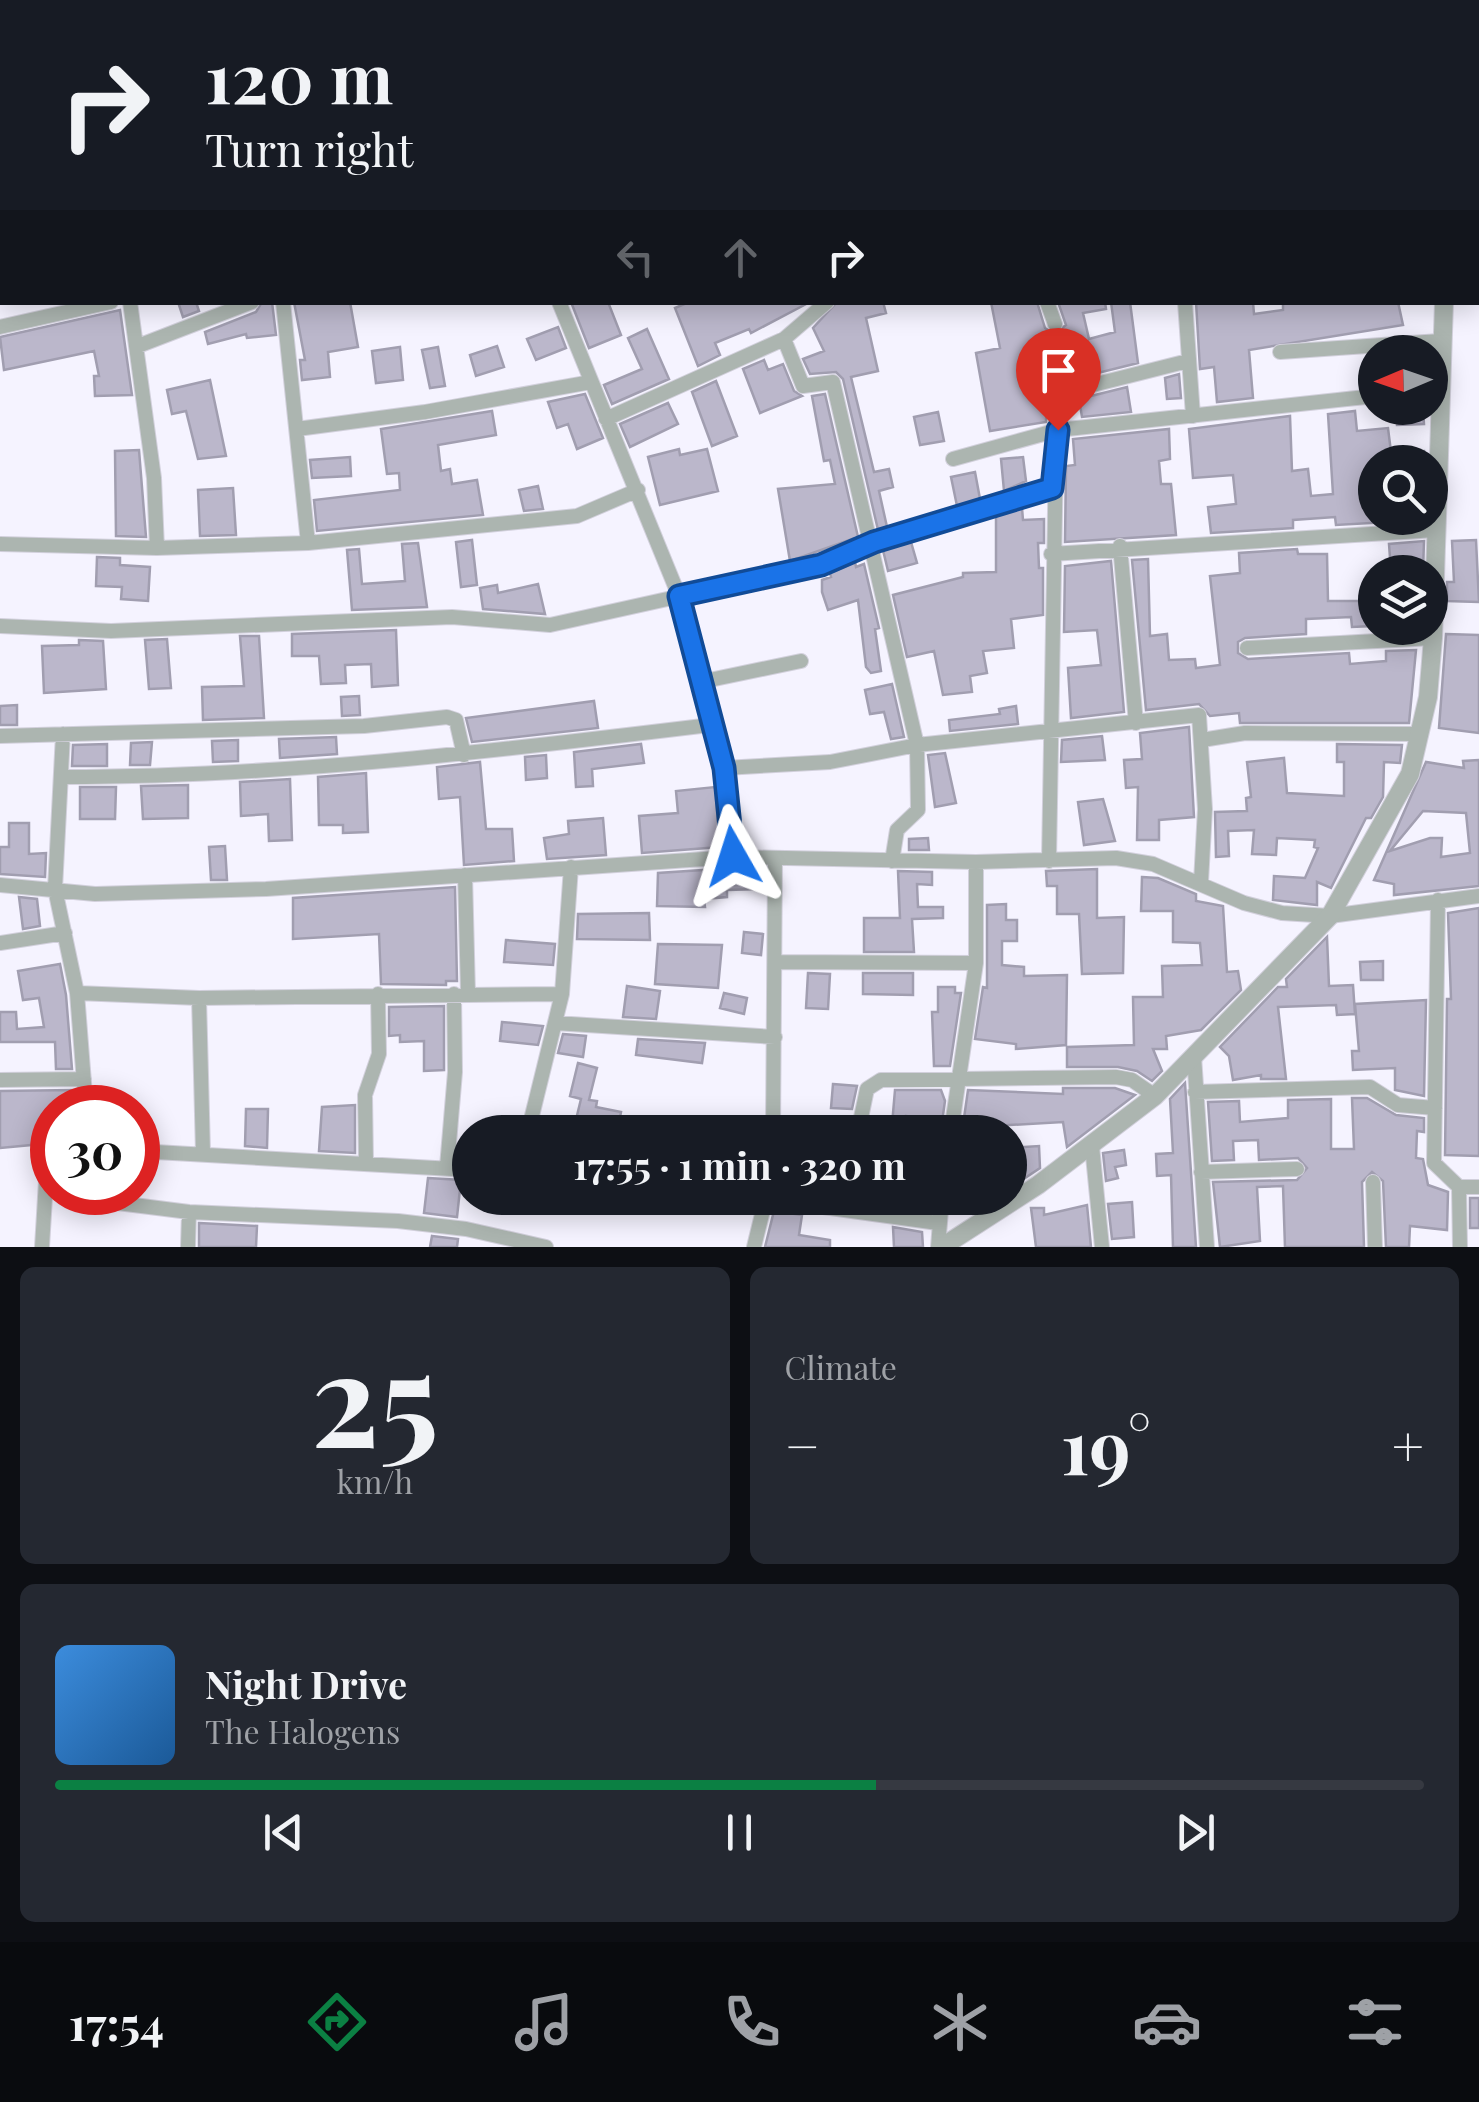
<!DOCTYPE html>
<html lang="en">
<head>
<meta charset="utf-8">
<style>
	body { margin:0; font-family:"Playfair Display",serif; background:#242831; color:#f1f3f6; height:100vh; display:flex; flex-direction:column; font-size:38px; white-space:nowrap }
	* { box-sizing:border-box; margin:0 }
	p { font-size:32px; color:#9ea1a6 }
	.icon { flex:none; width:55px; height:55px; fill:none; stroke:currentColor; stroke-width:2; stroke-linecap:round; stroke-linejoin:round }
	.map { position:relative; height:1247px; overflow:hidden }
	.details { display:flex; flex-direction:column; gap:20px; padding:20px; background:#0d0f14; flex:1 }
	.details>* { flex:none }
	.top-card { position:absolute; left:0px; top:0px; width:1480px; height:305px; box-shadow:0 5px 25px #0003; background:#171b24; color:#f1f3f6; overflow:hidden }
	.needle { width:65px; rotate:268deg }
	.buttons { position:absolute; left:1358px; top:335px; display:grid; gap:20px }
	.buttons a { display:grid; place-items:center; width:90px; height:90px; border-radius:50%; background:#171b24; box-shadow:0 5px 25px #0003; font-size:50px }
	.speed { position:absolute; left:30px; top:1085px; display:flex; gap:20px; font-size:50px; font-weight:700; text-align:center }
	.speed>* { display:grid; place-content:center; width:130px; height:130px; border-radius:50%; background:#171b24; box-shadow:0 5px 25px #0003; line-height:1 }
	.speed .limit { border:15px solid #d22; background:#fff; color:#111 }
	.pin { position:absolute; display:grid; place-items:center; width:85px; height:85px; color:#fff; margin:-102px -42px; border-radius:50% 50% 50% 0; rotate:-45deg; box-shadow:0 0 10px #0007 }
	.pin .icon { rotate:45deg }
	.me { position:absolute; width:110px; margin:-55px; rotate:354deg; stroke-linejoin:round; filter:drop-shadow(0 0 8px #0008) }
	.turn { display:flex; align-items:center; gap:35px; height:210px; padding:0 40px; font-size:45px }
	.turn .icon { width:130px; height:130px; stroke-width:2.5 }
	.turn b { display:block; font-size:70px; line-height:85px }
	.lanes { display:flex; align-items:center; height:95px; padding:0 40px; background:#0003; justify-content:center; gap:50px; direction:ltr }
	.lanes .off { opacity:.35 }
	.big { font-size:75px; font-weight:700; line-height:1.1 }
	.details .widget { flex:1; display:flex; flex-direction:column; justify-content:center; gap:15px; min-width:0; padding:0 35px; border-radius:15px; background:#242831 }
	.details .dial { align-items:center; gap:0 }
	.dial b { font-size:130px; line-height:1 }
	.song { display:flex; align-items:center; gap:30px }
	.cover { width:120px; height:120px; border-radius:15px; background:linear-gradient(135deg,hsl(210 70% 55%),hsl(210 70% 35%)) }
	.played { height:10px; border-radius:5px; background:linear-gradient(90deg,#0b8043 60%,#363941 60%) }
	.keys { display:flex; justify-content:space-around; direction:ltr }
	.heat { display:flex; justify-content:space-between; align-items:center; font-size:55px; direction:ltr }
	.details .tiles { flex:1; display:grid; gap:20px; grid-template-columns:1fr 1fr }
	.widget:last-child { grid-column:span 2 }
	.trip { position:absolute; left:452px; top:1115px; width:575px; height:100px; border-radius:50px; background:#171b24; box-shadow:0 5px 25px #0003; font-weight:700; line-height:100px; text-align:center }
	.dock { display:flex; height:160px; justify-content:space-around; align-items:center; background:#090b0e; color:#9ea1a6 }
	.dock .icon { width:70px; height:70px }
	.dock .active { color:#0b8043 }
	.dock b { font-size:45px; color:#f1f3f6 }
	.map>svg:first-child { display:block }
</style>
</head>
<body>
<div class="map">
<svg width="1479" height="1247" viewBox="0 0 1479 1247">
	<rect width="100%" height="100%" fill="#f5f3ff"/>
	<path fill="#bbb7cb" stroke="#a19eb0" stroke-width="2.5" fill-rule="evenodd" d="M178,302H196L199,311L183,317Z
		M262,302H272L276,335L247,338L246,334L208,344L205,332L256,312Z
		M294,302H350L358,347L328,352L330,377L302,380L300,360H305Z
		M571,302H608L621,335L589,348Z
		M689,302H810L751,333L749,329L715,343L720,355L698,366L675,308Z
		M837,302H883L886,313L866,318L878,371L851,377L874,472L889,469L893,487L879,491L887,527L878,530L843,379L836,372L810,374L803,359L824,351L813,328Z
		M991,302H1037L1045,328L1054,334L1066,325L1058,302H1105L1106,309L1083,313L1089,339L1115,332L1111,302H1130L1138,363L1053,384L1047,393L1046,422L990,431L976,353L1000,348Z
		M1196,302H1253L1254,314L1283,310V302H1398L1403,325L1249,350L1253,398L1217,402L1214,367L1200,369Z
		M120,310L132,395L95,396L94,376H99L94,351L4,370L0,337Z
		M558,327L566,348L536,360L527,339Z
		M647,329L669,379L612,404L604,385L642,369L628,338Z
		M497,346L504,367L476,376L470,355Z
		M400,347L403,380L376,383L372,351Z
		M438,347L445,386L430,388L422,350Z
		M764,360L768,370L783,364L794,391L802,396L760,413L743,369Z
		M1179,374L1181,398L1167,399L1165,378Z
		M210,380L226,456L198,459L186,411L172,414L167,390Z
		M716,381L737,436L712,446L692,392Z
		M1127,387L1131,412L1082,417L1079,399Z
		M585,394L603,438L577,449L568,424L557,428L548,402Z
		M825,394L858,537L790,561L778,489L835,484L830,460L824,461L812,396Z
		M668,403L678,424L630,447L620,424Z
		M1396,408H1423L1424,424L1397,425Z
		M492,411L496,435L438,445L441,471L450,469L452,484L477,480L483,515L317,531L314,500L400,490L399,473L387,474L381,429Z
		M1355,411L1357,431L1388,428L1391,452L1424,451V462H1375V518L1424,520L1336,525L1335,517L1293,520V528L1211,533L1208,507L1236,504L1233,475L1193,478L1189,429L1290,416L1292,471L1308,469L1311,496L1333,494L1328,414Z
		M938,412L944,441L920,445L914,417Z
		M1169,429L1170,459L1159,461L1161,484H1171L1176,535L1065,542L1066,466L1075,465L1073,439Z
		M679,449L680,455L707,449L718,491L660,505L648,457Z
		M139,450L146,537L116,536L115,451Z
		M350,457L351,476L312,478L310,460Z
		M1023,457L1026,481L1004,491L1001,459Z
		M975,472L980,499L957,506L951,477Z
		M538,486L543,509L524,511L519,490Z
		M233,488L236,535L200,536L198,490Z
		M1022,508L1023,520L1044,519V543H1038L1039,568H1043V615L1011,619L1014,648L983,651L987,673L970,676L972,692L943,695L934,651L907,657L893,595L963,577V573L996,572V516Z
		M472,540L477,585L461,587L456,542Z
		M1476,540L1479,602L1447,601V582H1454L1452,541Z
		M1424,541L1423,572H1391L1389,544Z
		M911,542L917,563L888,571L883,550Z
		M418,543L427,607L352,610L347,550L359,549L362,584L405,581L402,544Z
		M1297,549L1298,554H1327L1328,601H1372L1373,626L1352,627L1351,617L1306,619V634L1245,638L1238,642V653L1248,659L1349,653L1350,664L1386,661V651L1416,650L1409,723H1240L1239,713L1210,716L1199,704L1146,710L1132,560L1148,559L1150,636L1167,634L1169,660L1195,659L1196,668L1220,665L1210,576L1240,573L1239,553Z
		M97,557L120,558V565L150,567L148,601L121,599L122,587L96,586Z
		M1111,561L1124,712L1071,718L1068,668L1101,665L1097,630L1064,632L1065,566Z
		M855,562L856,567L864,564L879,628L875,629L881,671L871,673L866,667L858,600L828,610L822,592V580L831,577L830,573Z
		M538,584L545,614L483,609L480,588L497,585L498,593Z
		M396,630L398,685L372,687L371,664L345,665L346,683L321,684L319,656H292V634Z
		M1446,634L1479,635V733L1439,728Z
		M240,636H259L264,718L203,720L202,687L244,686Z
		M167,639L171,688L149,689L145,640Z
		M79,640L103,641L106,689L44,693L42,646L79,645Z
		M892,684L904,737L891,739L884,712L870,714L865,690Z
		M359,696L360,715L342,716L341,697Z
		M594,701L598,728L472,742L466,718Z
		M17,705V725H0V706Z
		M1016,706L1018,724L950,731L949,720L1000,714L999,709Z
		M1189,727L1194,817L1159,820V840H1137L1138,787L1126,788L1124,760L1142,759L1140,733Z
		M1102,736L1105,760L1061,762L1062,740Z
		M336,737L337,754L280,758L279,739Z
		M238,740V761L213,762L212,741Z
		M152,742L150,765H130L131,743Z
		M107,744V766H72L73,745Z
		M641,744L644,763L592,769L593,786L576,787L574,752Z
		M1337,744L1402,745L1400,763L1384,762L1383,797L1371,818H1366L1331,888L1317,882V905L1273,900L1274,876L1305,878L1318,848L1314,847L1315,840L1277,838L1276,855L1252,854L1254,830L1228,831L1229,856L1216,857L1215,812L1247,811L1246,798L1251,797L1247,762L1284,758L1287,793L1344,796V762H1337Z
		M945,753L956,803L935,807L928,755Z
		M546,755L547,778L526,780L525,757Z
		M1479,760V886L1394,895V884L1374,880L1426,762L1464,768L1463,761ZM1423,811L1466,813L1470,853L1441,857L1442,838H1430L1390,851Z
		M480,762L486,829H512L514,861L464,865L460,797L439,799L437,767Z
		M366,773L368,832L343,833V825H319L318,777Z
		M290,779L292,840L269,841L268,814L241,816L240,782Z
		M188,785V818L143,819L141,786Z
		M80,787H116L115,819H80Z
		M715,787L720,847L642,853L639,816L678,813L676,791Z
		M1103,799L1115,841L1084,845L1078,802Z
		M603,818L606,855L547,859L544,838L569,834L568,821Z
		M9,823H29V854L46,853L45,877L0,874V847H9Z
		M928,838L929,850H909V839Z
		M225,846L227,880H211L209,847Z
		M733,868H761V889L727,890V897L704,899L705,907L657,906L658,873Z
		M1097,869V918L1124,917L1123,973L1082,974L1079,914H1057V886H1047L1046,871Z
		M898,871L932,872V885L917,884L918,907H943V918L912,919L914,952H864V918H900Z
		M1142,877L1158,878L1196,894V901L1223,906L1227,972L1238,971L1241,990L1201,1030L1166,1036L1167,1049H1153L1162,1071L1152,1081L1137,1071L1118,1067H1067V1047L1134,1045L1133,997H1163L1162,966L1202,965L1200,943L1173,942V911H1141Z
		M455,887L457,981H446V985L381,984L379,934L293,939V898Z
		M19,897L37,899L40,926L23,929Z
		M1006,904V920H1017V941H1002V965L1024,967V976L1067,975L1066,1045L1016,1049V1044L975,1039L983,987L987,988V905Z
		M1479,908V1156L1445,1155L1447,999H1451L1448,913Z
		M649,913L650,940L577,939L578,914Z
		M744,932L763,934L761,955L742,953Z
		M1327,937L1329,986L1353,985L1355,1014L1337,1015L1336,1005L1278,1007L1286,1079H1261V1075L1233,1080L1229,1056L1220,1047L1278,987H1287L1286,979Z
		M506,940L555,944L553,965L504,962Z
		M658,944L722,945L718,988L655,984Z
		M1383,961V980H1361L1360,962Z
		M60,964L66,995L72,1069H56L55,1042H0V1012H16L17,1029L44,1027L39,998L23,1000L18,971Z
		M808,973L830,974L828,1009L806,1008Z
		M863,973H913V995L863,994Z
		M627,986L660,991L656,1019L623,1017Z
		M938,987H955V993H961L950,1066H934L932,1012H938Z
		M724,993L747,998L744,1014L720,1008Z
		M1426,1000L1424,1096L1395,1090V1068L1353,1070L1352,1051H1359L1355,1004Z
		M444,1006V1070L424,1071V1041L400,1042V1035L389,1036V1007Z
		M502,1022L543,1026L538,1045L500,1041Z
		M563,1034L586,1036L583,1057L558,1053Z
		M638,1039L705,1043L702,1063L636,1055Z
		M578,1063L597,1068L589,1100L597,1101L596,1107L621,1112L617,1132H573L581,1099L570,1096Z
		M1185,1083L1196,1247H1173L1171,1175L1157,1176L1156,1154L1173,1153L1170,1099Z
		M833,1084L857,1086L852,1109L831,1108Z
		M1063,1088H1115L1135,1095L1067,1147L1063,1122L974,1127L973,1132H962L968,1090L1063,1094Z
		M74,1090L75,1108H52V1143L0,1148V1091Z
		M895,1090H941L945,1101L942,1122L906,1116L905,1127L892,1125Z
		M1352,1098H1367L1396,1115L1424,1118V1132L1417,1131L1416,1158L1423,1159L1428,1185L1448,1192L1447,1230L1410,1226L1409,1247H1386L1383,1181L1372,1172L1362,1182L1364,1247H1285L1283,1186L1257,1187L1260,1241L1220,1247L1213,1182L1297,1180L1307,1168L1298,1158L1259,1160L1258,1140L1233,1141L1234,1160L1212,1161L1208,1102L1239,1101L1240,1122L1288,1118V1100L1331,1099V1149H1354Z
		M355,1105V1153L319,1151L322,1107Z
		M246,1109H268L267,1148L245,1146Z
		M489,1120L519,1125L518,1132H487Z
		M1039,1146L1040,1168L1010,1188V1148Z
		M1124,1150L1126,1165L1115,1167L1118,1178L1106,1181L1103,1153Z
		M428,1178L461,1180L457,1217L424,1213Z
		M884,1198L931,1200L930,1211L884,1205Z
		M1470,1198H1479V1228H1470Z
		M1132,1202L1134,1237L1112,1239L1108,1204Z
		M1087,1205L1091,1247H1036L1031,1208H1044V1215Z
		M774,1211L802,1215L799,1235L830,1240V1247H765Z
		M199,1223L257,1226L256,1247H199Z
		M893,1227L922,1232L923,1247H894Z
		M432,1236L458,1239L457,1247H430Z"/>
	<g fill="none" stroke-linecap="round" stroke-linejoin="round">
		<defs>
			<path id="minor" d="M35,0L38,2
				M185,0V2
				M452,0L453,2
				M582,0L583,2
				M738,0V2
				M876,0V2
				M1005,0V2
				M1136,0L1137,2
				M1287,0V2
				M156,2L166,0
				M332,2L341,0
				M1195,2L1202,0
				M1478,74H1479
				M0,199H2
				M1478,292L1479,295
				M130,302L154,478L157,548
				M283,302L308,543
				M559,302L679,596L724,768L733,857
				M1047,302L1055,324
				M1185,302L1193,416
				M0,327L111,302
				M784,339L803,386L833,382L917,745L918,810L897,830L892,861
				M138,346L252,302
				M1280,352L1440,341
				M606,419L784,339L827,302
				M297,429L425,412L591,382
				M953,459L1058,430L1375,396
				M0,544L157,548L308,543L577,516L638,490
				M1120,546L1136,723
				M1051,554L1436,530
				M0,626L111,631L452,617L550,625L821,565L874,542L1052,488
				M1247,648L1433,638
				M700,682L801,661
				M63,734L55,889L77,993L86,1108
				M0,736L364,726L447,717L456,720L464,755
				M1202,740L1245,733L1421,734
				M724,768L830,762L917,745L1199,715L1205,809L1201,882
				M63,777C281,777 495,751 710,725
				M1049,861L1057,394L1188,361
				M465,875L468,994
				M0,885L95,894L266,889L733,857L976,862L1116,858L1153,864L1244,903L1282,913L1330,916L1479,896
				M1438,900L1434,1163L1459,1187H1479
				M0,943L65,933
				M775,962L976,963
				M77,993L199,998L562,994
				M199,998L203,1153
				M555,1023L775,1037
				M1194,1056L1207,1247
				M0,1080L84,1079
				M1195,1092L1370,1087L1398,1105L1435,1108
				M528,1132L562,994L571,867
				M773,1132L775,859
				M858,1132L867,1089L881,1080L1116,1077L1132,1080L1155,1096
				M951,1132L976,963V862
				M1092,1146L1102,1247
				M138,1151L470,1170
				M366,1162L365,1095L379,1054L378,994
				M447,1167L455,1072L454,994
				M1201,1172L1297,1169
				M1373,1182L1375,1247
				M1459,1187L1460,1247
				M94,1192L110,1202L189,1212L398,1221L466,1229L546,1247
				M766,1199L938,1223
				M42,1247L47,1164L52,1153
				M188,1247L189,1212
				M754,1247L766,1198
				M938,1247L942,1198"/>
			<path id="tertiary" d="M1478,110L1479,106
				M942,1247L1038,1185L1155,1096L1330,916L1410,774L1428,697L1433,638L1444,302"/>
		</defs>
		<use href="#minor" stroke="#d2d0dc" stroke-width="16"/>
		<use href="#tertiary" stroke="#d2d0dc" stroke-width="20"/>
		<use href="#minor" stroke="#acb5b0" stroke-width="14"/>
		<use href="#tertiary" stroke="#acb5b0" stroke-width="18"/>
	</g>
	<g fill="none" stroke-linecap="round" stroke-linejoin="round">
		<defs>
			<path id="route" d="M733,856L724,768L679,596L821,565L874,542L1052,488L1058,430"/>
		</defs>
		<use href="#route" stroke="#114b97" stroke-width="25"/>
		<use href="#route" stroke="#1a73e8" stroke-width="18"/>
	</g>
</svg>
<div class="buttons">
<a><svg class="needle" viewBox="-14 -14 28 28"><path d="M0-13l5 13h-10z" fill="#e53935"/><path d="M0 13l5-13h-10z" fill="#9ea1a6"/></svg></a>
<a><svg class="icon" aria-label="search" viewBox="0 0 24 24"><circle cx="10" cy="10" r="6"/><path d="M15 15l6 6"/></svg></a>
<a><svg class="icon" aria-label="layers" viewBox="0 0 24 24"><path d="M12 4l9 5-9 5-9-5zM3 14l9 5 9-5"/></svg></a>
</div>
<div class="speed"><div class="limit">30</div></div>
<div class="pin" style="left:1058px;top:430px;background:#d93025"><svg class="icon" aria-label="arrive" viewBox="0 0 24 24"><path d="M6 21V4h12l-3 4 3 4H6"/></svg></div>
<svg class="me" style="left:733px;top:856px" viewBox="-20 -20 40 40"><path d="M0-17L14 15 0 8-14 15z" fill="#1a73e8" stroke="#fff" stroke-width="4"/></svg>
<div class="trip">17:55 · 1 min · 320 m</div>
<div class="top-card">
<div class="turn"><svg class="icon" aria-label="right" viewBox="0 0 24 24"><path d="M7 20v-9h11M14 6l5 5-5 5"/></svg><div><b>120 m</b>Turn right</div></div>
<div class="lanes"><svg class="icon off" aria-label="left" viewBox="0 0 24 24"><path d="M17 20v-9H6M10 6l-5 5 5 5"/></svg><svg class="icon off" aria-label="ahead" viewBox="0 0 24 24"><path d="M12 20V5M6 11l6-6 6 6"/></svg><svg class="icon" aria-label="right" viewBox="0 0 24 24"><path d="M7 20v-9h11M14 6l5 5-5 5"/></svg></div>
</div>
</div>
<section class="details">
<div class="tiles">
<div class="widget dial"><b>25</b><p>km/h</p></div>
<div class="widget"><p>Climate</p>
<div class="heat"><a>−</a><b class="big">19°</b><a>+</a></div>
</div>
<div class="widget">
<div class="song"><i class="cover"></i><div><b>Night Drive</b><p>The Halogens</p></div></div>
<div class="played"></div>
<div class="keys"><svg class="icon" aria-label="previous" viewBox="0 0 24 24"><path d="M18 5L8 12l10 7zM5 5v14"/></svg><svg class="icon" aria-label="pause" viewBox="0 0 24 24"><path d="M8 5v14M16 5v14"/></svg><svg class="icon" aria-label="next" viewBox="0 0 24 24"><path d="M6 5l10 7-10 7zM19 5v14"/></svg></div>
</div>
</div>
</section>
<nav class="dock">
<b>17:54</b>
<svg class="icon active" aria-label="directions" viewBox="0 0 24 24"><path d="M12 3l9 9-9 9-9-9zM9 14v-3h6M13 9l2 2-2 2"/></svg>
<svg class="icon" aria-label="music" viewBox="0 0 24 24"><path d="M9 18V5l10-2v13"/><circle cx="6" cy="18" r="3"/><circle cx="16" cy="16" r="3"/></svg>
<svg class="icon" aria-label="phone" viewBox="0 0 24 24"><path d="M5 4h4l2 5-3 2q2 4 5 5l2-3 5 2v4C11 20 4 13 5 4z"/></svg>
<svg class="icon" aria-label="climate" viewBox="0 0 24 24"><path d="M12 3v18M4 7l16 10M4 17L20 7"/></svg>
<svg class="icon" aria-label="car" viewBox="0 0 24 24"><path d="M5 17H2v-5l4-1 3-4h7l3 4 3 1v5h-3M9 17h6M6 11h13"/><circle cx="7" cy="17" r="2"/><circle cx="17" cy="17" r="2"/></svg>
<svg class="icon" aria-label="filters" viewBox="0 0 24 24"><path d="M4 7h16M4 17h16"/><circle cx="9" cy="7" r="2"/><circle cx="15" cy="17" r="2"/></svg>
</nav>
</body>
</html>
